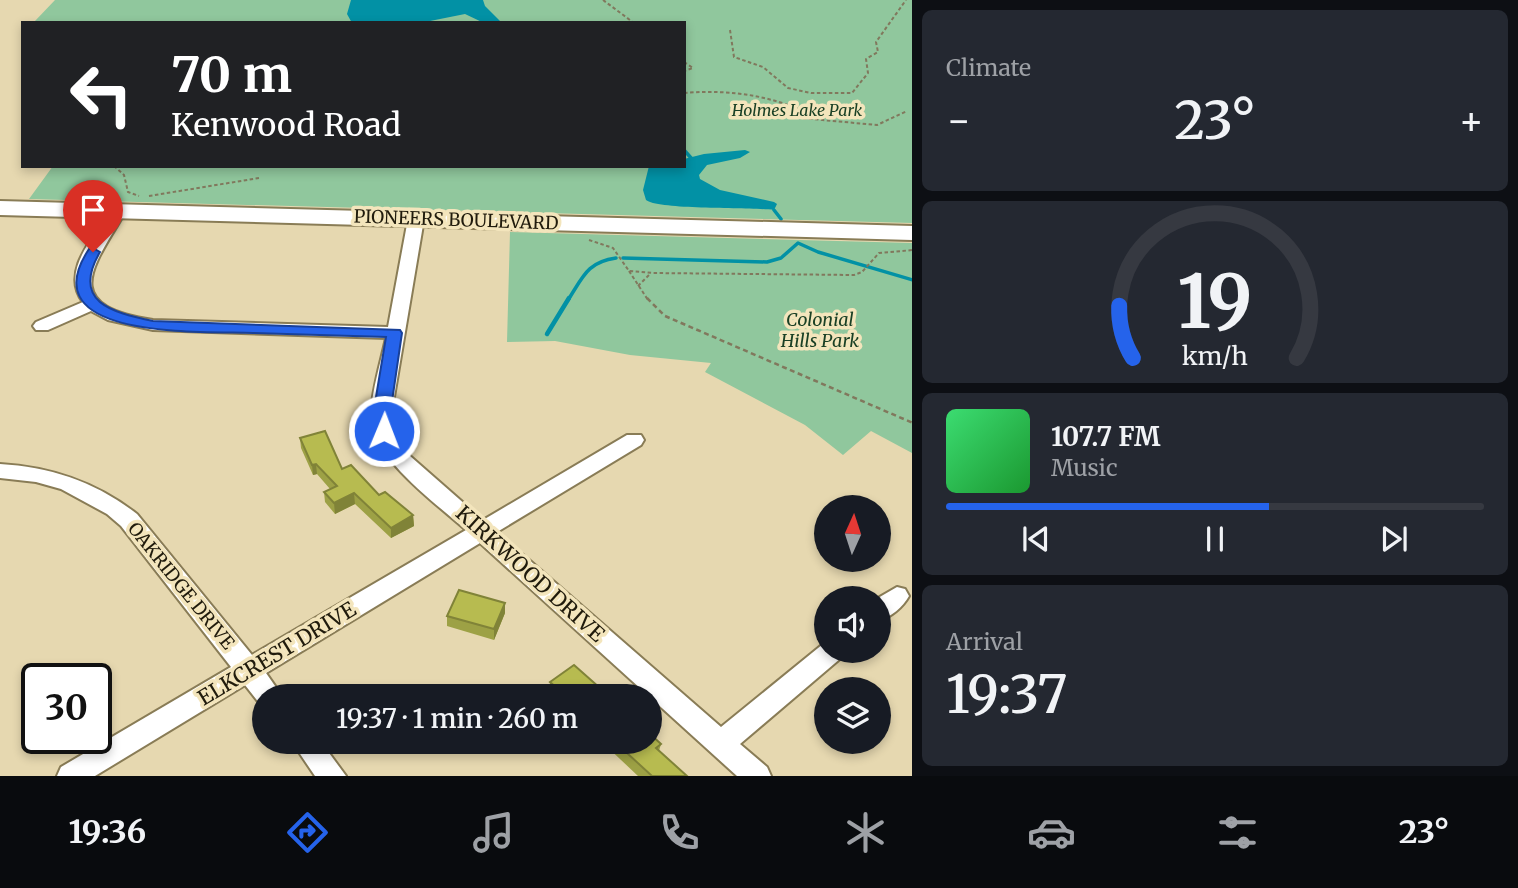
<!DOCTYPE html>
<html lang="en">
<head>
<meta charset="utf-8">
<style>
	body { margin:0; font-family:Merriweather,serif; background:#242831; color:#f1f3f6; height:100vh; display:flex; flex-direction:column; font-size:26px; white-space:nowrap }
	* { box-sizing:border-box; margin:0 }
	p { font-size:23px; color:#9ea1a6 }
	.icon { flex:none; width:38px; height:38px; fill:none; stroke:currentColor; stroke-width:2; stroke-linecap:round; stroke-linejoin:round }
	.map { position:relative; flex:1; overflow:hidden }
	.sheet { display:flex; flex-direction:column; gap:10px; padding:10px; background:#0d0f14; width:606px }
	.sheet>* { flex:none }
	.hud { position:absolute; left:21px; top:21px; width:665px; height:147px; border-radius:0px; box-shadow:0 4px 10px #0003; background:#202124; color:#fff; overflow:hidden }
	.needle { width:46px; rotate:3deg }
	.fabs { position:absolute; left:814px; top:495px; display:grid; gap:14px }
	.fabs a { display:grid; place-items:center; width:77px; height:77px; border-radius:50%; background:#171b24; box-shadow:0 4px 10px #0003; font-size:35px }
	.speed { position:absolute; left:21px; top:663px; display:flex; gap:14px; font-size:35px; font-weight:700; text-align:center }
	.speed>* { display:grid; place-content:center; width:91px; height:91px; border-radius:50%; background:#171b24; box-shadow:0 4px 10px #0003; line-height:1 }
	.speed .limit { border:4px solid #111; border-radius:10px; background:#fff; color:#111 }
	.pin { position:absolute; display:grid; place-items:center; width:60px; height:60px; color:#fff; margin:-72px -30px; border-radius:50% 50% 50% 0; rotate:-45deg; box-shadow:0 0 7px #0007 }
	.pin .icon { rotate:45deg }
	.me { position:absolute; width:77px; margin:-38px; rotate:1deg; stroke-linejoin:round; filter:drop-shadow(0 0 5px #0008) }
	.turn { display:flex; align-items:center; gap:24px; height:147px; padding:0 35px; font-size:32px }
	.turn .icon { width:91px; height:91px; stroke-width:2.5 }
	.turn b { display:block; font-size:49px; line-height:60px }
	.big { font-size:52px; font-weight:600; line-height:1.1 }
	.sheet .widget { flex:1; display:flex; flex-direction:column; justify-content:center; gap:10px; min-width:0; padding:0 24px; border-radius:10px; background:#242831 }
	.sheet .dial { align-items:center; gap:0 }
	.dial svg { height:182px; overflow:visible; fill:none; stroke:#363941; stroke-width:7; stroke-linecap:round; text-anchor:middle }
	.dial text { fill:#f1f3f6; stroke:none }
	.song { display:flex; align-items:center; gap:21px }
	.cover { width:84px; height:84px; border-radius:10px; background:linear-gradient(135deg,hsl(140 70% 55%),hsl(130 70% 35%)) }
	.played { height:7px; border-radius:4px; background:linear-gradient(90deg,#2563eb 60%,#363941 60%) }
	.keys { display:flex; justify-content:space-around; direction:ltr }
	.heat { display:flex; justify-content:space-between; align-items:center; font-size:38px; direction:ltr }
	.trip { position:absolute; left:252px; top:684px; width:410px; height:70px; border-radius:35px; background:#171b24; box-shadow:0 4px 10px #0003; font-weight:600; line-height:70px; text-align:center }
	.dock { display:flex; height:112px; justify-content:space-around; align-items:center; background:#090b0e; color:#9ea1a6 }
	.dock .icon { width:49px; height:49px }
	.dock .current { color:#2563eb }
	.dock b { font-size:32px; color:#f1f3f6 }
	main { display:flex; flex:1; min-height:0 }
	.map>svg:first-child { display:block }
</style>
</head>
<body>
<main>
<div class="map">
<svg width="913" height="776" viewBox="0 0 913 776">
	<rect width="100%" height="100%" fill="#e6d8b0"/>
	<path fill="#90c79d" d="M55,0H912V223L29,199L53,166H684V23L35,21Z
		M510,232L912,243V453L871,431L843,455L805,425L705,372L711,363L630,355L555,341L507,342Z"/>
	<path fill="#0291a5" d="M351,0H483L485,6L502,23H484L465,14L420,23H352L347,14Z
		M745,150L750,152L740,158L707,165L699,175L700,179L720,190L774,202L777,204L774,210C750,207 659,210 646,200L643,190L649,166H684V159L704,154Z"/>
	<g fill="none" stroke-linecap="round" stroke-linejoin="round">
		<path stroke="#0291a5" stroke-width="3.5" d="M684,150L692,159
			M774,210L781,219
			M623,258L767,262L781,258L798,243L818,252L913,280
			M568,300C583,277 587,262 616,258"/>
		<path stroke="#0291a5" stroke-width="4.5" d="M547,334L569,298"/>
		<defs>
			<path id="minor" d="M118,206L126,211C92,268 59,306 153,320L388,327L408,219L410,216H422L424,219L391,415L398,439L410,456L483,520L627,435H641L644,440L641,445L497,532L721,727L823,644L826,643V651H844L841,658L740,744L767,767L771,776H737L480,543L266,673L282,696H264V705L260,704L245,685L95,776H57L61,767L231,667L121,526L107,514L61,489L36,482L0,478V464C51,467 96,482 137,514L252,655L466,530C436,503 370,457 371,414C372,389 381,362 386,338L153,330L108,320L91,311L48,330H36L33,326L36,322L83,302C60,272 94,237 110,211Z
				M897,587L905,589L909,596C903,607 891,617 878,621V598Z
				M292,742H321L346,776H315Z"/>
			<path id="secondary" d="M0,201L913,226V240L0,215Z"/>
		</defs>
		<use href="#minor" stroke="#897c56" stroke-width="4"/>
		<use href="#secondary" stroke="#897c56" stroke-width="4"/>
		<path stroke="#81785d" stroke-width="2" stroke-dasharray="3.5 2.5" stroke-linecap="butt" d="M603,0L634,23
			M730,30L734,57L763,67L788,88L811,93H852L868,73L866,59L878,52L876,42L906,0
			M684,62L693,68L684,71
			M684,93C734,89 774,96 819,118
			M779,116L877,125L907,111
			M114,166L124,175L128,192L139,196
			M149,196L259,178
			M589,240L613,248L629,271L653,273L854,275L862,272L879,253L913,250
			M629,271L648,300
			M638,286L650,274"/>
		<path stroke="#81785d" stroke-width="2.5" stroke-dasharray="5 3.5" stroke-linecap="butt" d="M647,298L665,316L913,423"/>
		<use href="#minor" fill="#fff" fill-rule="evenodd"/>
		<use href="#secondary" fill="#fff" fill-rule="evenodd"/>
	</g>
	<path fill="#9da145" d="M300,438L379,495L413,515L414,526L391,538L355,504L335,514L325,502L324,492L330,489L317,474L313,475L301,448Z
		M505,613L494,640L447,626V616Z
		M550,682L609,696H553L549,692Z
		M602,742H649L661,744L659,751L687,776H638Z"/>
	<path fill="#808338" d="M316,464L317,474L313,475L312,465Z
		M354,493L355,504L335,514L334,503Z
		M413,515L414,526L391,538V528Z
		M505,603V613L494,640V629Z"/>
	<path fill="#b7bb50" stroke="#808338" stroke-width="2" d="M325,431L342,469L351,465L379,495L385,492L413,515L391,528L354,493L334,503L324,492L337,486L316,464L312,465L300,438Z
		M459,590L505,603L494,629L447,616Z
		M574,665L609,696H566L550,682Z
		M649,733L661,744L656,748L687,776H652L615,742H649Z"/>
	<path fill="#2563eb" stroke="#184099" stroke-width="2" d="M93,248L100,252C71,302 111,312 153,321L400,330L402,333L390,415L392,431L390,435H378L373,415L386,337C342,336 297,334 253,333C205,331 28,341 89,249Z"/>
	<g text-anchor="middle" stroke-width="7" stroke-linejoin="round" paint-order="stroke">
		<g font-size="16" font-style="italic" fill="#1a4025" stroke="#f3e5bc">
			<text x="797" y="116">Holmes Lake Park</text>
		</g>
		<g font-size="18" fill="#201b0c" stroke="#f3e5bc">
			<text transform="translate(456 220) rotate(2)" y="6">PIONEERS BOULEVARD</text>
			<text transform="translate(181 586) rotate(51)" y="6">OAKRIDGE DRIVE</text>
		</g>
		<g font-size="18" font-style="italic" fill="#1a4025" stroke="#f3e5bc">
			<text x="820" y="326">Colonial<tspan x="820" dy="21">Hills Park</tspan></text>
		</g>
		<g font-size="21" fill="#201b0c" stroke="#f3e5bc">
			<text transform="translate(530 574) rotate(42)" y="7">KIRKWOOD DRIVE</text>
			<text transform="translate(277 654) rotate(-31)" y="7">ELKCREST DRIVE</text>
		</g>
	</g>
</svg>
<div class="fabs">
<a><svg class="needle" viewBox="-14 -14 28 28"><path d="M0-13l5 13h-10z" fill="#e53935"/><path d="M0 13l5-13h-10z" fill="#9ea1a6"/></svg></a>
<a><svg class="icon" aria-label="sound" viewBox="0 0 24 24"><path d="M4 9h4l5-4v14l-5-4H4zM17 9q2 3 0 6"/></svg></a>
<a><svg class="icon" aria-label="layers" viewBox="0 0 24 24"><path d="M12 4l9 5-9 5-9-5zM3 14l9 5 9-5"/></svg></a>
</div>
<div class="speed"><div class="limit">30</div></div>
<div class="pin" style="left:93px;top:252px;background:#d93025"><svg class="icon" aria-label="arrive" viewBox="0 0 24 24"><path d="M6 21V4h12l-3 4 3 4H6"/></svg></div>
<svg class="me" style="left:384px;top:431px" viewBox="-20 -20 40 40"><circle r="17" fill="#2563eb" stroke="#fff" stroke-width="3"/><path d="M0-11L8 9 0 5-8 9z" fill="#fff"/></svg>
<div class="trip">19:37 · 1 min · 260 m</div>
<div class="hud">
<div class="turn"><svg class="icon" aria-label="left" viewBox="0 0 24 24"><path d="M17 20v-9H6M10 6l-5 5 5 5"/></svg><div><b>70 m</b>Kenwood Road</div></div>
</div>
</div>
<section class="sheet">
<div class="widget"><p>Climate</p>
<div class="heat"><a>−</a><b class="big">23°</b><a>+</a></div>
</div>
<div class="widget dial"><svg viewBox="0 0 100 80">
<path d="M14 69A42 42 0 1 1 86 69"/>
<path d="M14 69A42 42 0 0 1 8 46" stroke="#2563eb"/>
<text x="50" y="56" font-size="32" font-weight="700">19</text>
<text x="50" y="72" font-size="11">km/h</text>
</svg></div>
<div class="widget">
<div class="song"><i class="cover"></i><div><b>107.7 FM</b><p>Music</p></div></div>
<div class="played"></div>
<div class="keys"><svg class="icon" aria-label="previous" viewBox="0 0 24 24"><path d="M18 5L8 12l10 7zM5 5v14"/></svg><svg class="icon" aria-label="pause" viewBox="0 0 24 24"><path d="M8 5v14M16 5v14"/></svg><svg class="icon" aria-label="next" viewBox="0 0 24 24"><path d="M6 5l10 7-10 7zM19 5v14"/></svg></div>
</div>
<div class="widget"><p>Arrival</p><b class="big">19:37</b></div>
</section>
</main>
<nav class="dock">
<b>19:36</b>
<svg class="icon current" aria-label="directions" viewBox="0 0 24 24"><path d="M12 3l9 9-9 9-9-9zM9 14v-3h6M13 9l2 2-2 2"/></svg>
<svg class="icon" aria-label="music" viewBox="0 0 24 24"><path d="M9 18V5l10-2v13"/><circle cx="6" cy="18" r="3"/><circle cx="16" cy="16" r="3"/></svg>
<svg class="icon" aria-label="phone" viewBox="0 0 24 24"><path d="M5 4h4l2 5-3 2q2 4 5 5l2-3 5 2v4C11 20 4 13 5 4z"/></svg>
<svg class="icon" aria-label="climate" viewBox="0 0 24 24"><path d="M12 3v18M4 7l16 10M4 17L20 7"/></svg>
<svg class="icon" aria-label="car" viewBox="0 0 24 24"><path d="M5 17H2v-5l4-1 3-4h7l3 4 3 1v5h-3M9 17h6M6 11h13"/><circle cx="7" cy="17" r="2"/><circle cx="17" cy="17" r="2"/></svg>
<svg class="icon" aria-label="filters" viewBox="0 0 24 24"><path d="M4 7h16M4 17h16"/><circle cx="9" cy="7" r="2"/><circle cx="15" cy="17" r="2"/></svg>
<b>23°</b>
</nav>
</body>
</html>
